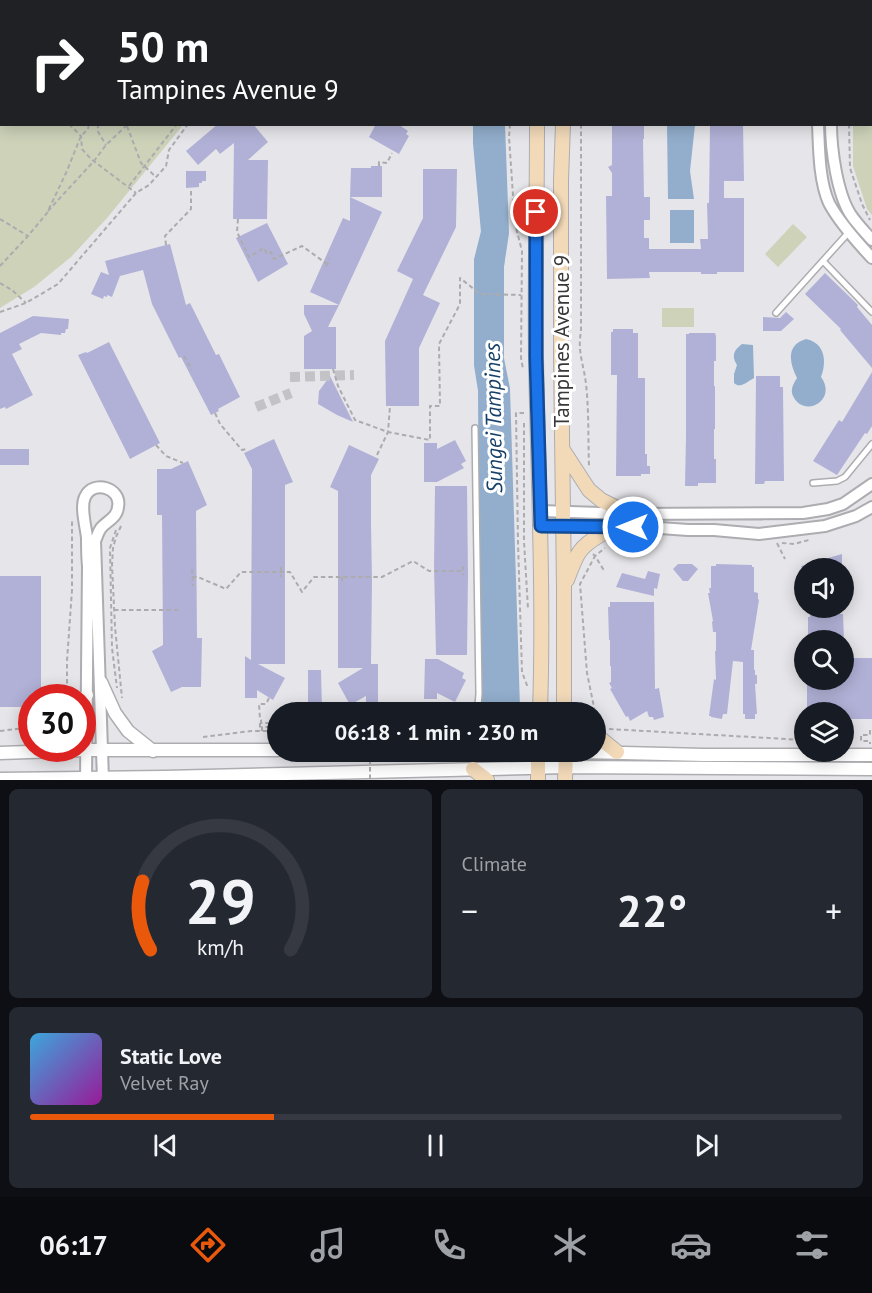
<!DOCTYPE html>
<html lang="en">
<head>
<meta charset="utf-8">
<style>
	body { margin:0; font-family:"PT Sans",sans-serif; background:#242831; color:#f1f3f6; height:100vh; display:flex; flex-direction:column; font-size:22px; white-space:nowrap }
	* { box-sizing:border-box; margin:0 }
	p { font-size:20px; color:#9ea1a6 }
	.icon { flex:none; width:33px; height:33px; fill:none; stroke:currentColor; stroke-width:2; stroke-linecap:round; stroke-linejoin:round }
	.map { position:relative; height:780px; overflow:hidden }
	.sheet { display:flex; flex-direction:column; gap:9px; padding:9px; background:#0d0f14; flex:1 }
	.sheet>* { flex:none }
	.banner { position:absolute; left:0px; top:0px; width:873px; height:126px; box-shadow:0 3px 15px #0003; background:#202124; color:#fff; overflow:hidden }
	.buttons { position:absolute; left:794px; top:558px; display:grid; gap:12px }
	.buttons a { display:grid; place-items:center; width:60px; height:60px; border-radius:50%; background:#171b24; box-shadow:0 3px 15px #0003; font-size:30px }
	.speed { position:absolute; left:18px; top:684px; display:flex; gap:12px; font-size:30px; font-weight:700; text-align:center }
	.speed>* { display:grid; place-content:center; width:78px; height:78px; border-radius:50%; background:#171b24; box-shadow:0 3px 15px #0003; line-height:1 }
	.speed .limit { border:9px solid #d22; background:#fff; color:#111 }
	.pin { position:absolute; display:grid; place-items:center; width:51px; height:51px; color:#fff; margin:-26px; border:3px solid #fff; border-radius:50%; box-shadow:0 2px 6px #0007 }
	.me { position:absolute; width:66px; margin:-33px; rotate:270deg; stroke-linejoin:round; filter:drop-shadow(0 0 4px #0008) }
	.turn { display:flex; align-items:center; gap:21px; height:126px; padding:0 18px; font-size:27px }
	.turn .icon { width:78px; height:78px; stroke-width:2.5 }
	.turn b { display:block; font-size:42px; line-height:51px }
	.big { font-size:45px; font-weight:600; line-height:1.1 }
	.sheet .tile { flex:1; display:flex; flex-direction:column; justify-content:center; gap:9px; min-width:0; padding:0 21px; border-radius:9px; background:#242831 }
	.sheet .dial { align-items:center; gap:0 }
	.dial svg { height:156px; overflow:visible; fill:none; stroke:#363941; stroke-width:7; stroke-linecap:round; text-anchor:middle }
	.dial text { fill:#f1f3f6; stroke:none }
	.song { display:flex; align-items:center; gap:18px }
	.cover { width:72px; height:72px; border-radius:9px; background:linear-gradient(135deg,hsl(200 70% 55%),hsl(300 70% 35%)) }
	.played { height:6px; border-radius:3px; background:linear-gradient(90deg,#ea580c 30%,#363941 30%) }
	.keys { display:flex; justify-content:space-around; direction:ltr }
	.heat { display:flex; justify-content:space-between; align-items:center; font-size:33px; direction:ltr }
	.sheet .tiles { flex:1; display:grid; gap:9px; grid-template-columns:1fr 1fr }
	.tile:last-child { grid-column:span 2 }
	.trip { position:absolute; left:267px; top:702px; width:339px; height:60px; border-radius:30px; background:#171b24; box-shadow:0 3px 15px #0003; font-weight:600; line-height:60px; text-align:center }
	.menu { display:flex; height:96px; justify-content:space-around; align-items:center; background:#090b0e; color:#9ea1a6 }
	.menu .icon { width:42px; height:42px }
	.menu .active { color:#ea580c }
	.menu b { font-size:27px; color:#f1f3f6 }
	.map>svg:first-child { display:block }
</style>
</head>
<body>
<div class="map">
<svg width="872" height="780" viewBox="0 0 872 780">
	<rect width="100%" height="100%" fill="#e6e6ea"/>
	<path fill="#cdd2b9" d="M86,0H317L322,1H85Z
		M872,30V215L867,209L853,166V125L872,124Z
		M1,90L2,124L183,125L107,218L71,257L34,287L0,308V91Z
		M793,224L807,237L778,267L765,254Z
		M662,308H694V327H662Z"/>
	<path fill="#92aecc" d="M667,125H695L690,171L694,199H668Z
		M670,210H694V243H670Z
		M806,339C825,343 827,361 821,377C838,400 804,419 793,396C790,390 793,384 797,378C789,362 786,345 806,339Z
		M742,344L753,345L754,378C747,382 740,389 734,383V374L737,365C731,356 734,350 742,344Z"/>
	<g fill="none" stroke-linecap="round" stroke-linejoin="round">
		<path stroke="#92aecc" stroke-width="12" d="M479,124V143L487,232L480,260V365L484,390L486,712
			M499,124L503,233L498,266V359L504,389L514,708L506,712"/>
		<path stroke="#92aecc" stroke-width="21" d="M490,124C489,169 497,214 494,259C494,270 489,280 489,291C487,325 489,359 494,393L498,712"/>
	</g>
	<path fill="#b1b1d7" d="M218,124H253L268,142L248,160H268L267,219H233L234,143L220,154L216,149L198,165L186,151Z
		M376,124H398L408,131L406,134L409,136L399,154L369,137Z
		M612,124H644V139H643L644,197H650V220H644V238H649V249H701L700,239H708L707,203H709L710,124H743L744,181H724V198H744V272H717V274H701V272H649L650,278L607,279L606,196H612V173L608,167L612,165Z
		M371,166H382V197H350L351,168H371Z
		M423,169H457L456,227L423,295L440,303L419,348V406H386L385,341L413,279L397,271L423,218Z
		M186,171H206V181H202V183H199V187L186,188Z
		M350,197L382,212L339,305L310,292L343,218L350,221Z
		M267,223L288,264L258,282L236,238Z
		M170,244L186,305L190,303L216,355L219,354L240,397L218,409L219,411L211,415L181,357L179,358L152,304L143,270L120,276L112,297L107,295V297L104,296L103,299L91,294L101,272L109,275L105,261Z
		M825,273L858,305L857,307L872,325V368L840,330L841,329L805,294Z
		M304,305H339L328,327H336V369H304V336L312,331L304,314Z
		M786,312L794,319L781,331H763V317L780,318Z
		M33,316L69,319L68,329H66L65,333H61V335L41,333L19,344L22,349L12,354L33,395L6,409L5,407L0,409V333Z
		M613,329H633V333H638V378H645V454H647V466H650V474H641V476H616L617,375H611V332H613Z
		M689,333H715L716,336V361H714V386H715V429H714V459H716V483H698V486H685L686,436V334H689Z
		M109,342L160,443L130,459L78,355L86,352L87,353Z
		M872,372V426L867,434L865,433L837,475L813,461L839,420L842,422Z
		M330,376L353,422L337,415L318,404L319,391Z
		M756,376H780V387H783L784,481H765L764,484H755Z
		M274,439L293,482L285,485V664H258L285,678L273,700L257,690V698H245V656L251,660L252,469L244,453Z
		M455,440L466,461L461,464L464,468L437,482H424V443H437V449Z
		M349,445L379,459L371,475V524L372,581L371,664H378V703H366V696L350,705L338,683L363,668H338V491L330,487Z
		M0,449H29V465H0Z
		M188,461L207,505L196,511L197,638H202L201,687H182L171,692L152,651L163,645L162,515H157V469H171Z
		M435,486H467L468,575L467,655H436L434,566Z
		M842,554V568H802L801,566Z
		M678,564H692L698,569L688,581H683L673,569Z
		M716,564L752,565V567H754V592L758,593V599L759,600L751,650H754V670H755V675H757V684H755L757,714H755V719H745V714H743V662L733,661L727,714H723L722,719L711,717V716H709L714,679L716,680L715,651H716V632H713L712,622L713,621L708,593H710L709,588H711V566H716Z
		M648,571L660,574L657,589L654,588V596L616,587L622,573L645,579Z
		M0,576H41V694L39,698H32V707H0Z
		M610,602H654L655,689L659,688L664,717L654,720L653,717H649L647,711L630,721L628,716L626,717L610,689L612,688L609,683L611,682V666H610V640H609L608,607H610Z
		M821,608H831V612H840V614H843L844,640H810L808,639V617H810V612L821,611Z
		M843,658H872V719H843V712H807V680H843Z
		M425,659H438L464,673L462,678L466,680L455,702L437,693V699H424Z
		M308,670H321L322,711H308Z"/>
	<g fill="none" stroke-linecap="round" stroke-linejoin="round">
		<path stroke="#c3c3c7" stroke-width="10" stroke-dasharray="10 5" stroke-linecap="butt" d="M290,377L354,375
			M256,407L291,393"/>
		<defs>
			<path id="service" d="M823,261L872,312
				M776,313L849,232
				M813,483L837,481L845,477L872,444
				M475,712L478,705L479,694L475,428"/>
			<path id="minor" d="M813,0V2
				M831,0V2
				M818,124C819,148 819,181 829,203C839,222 857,242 872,258
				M831,124C831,149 837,194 851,215C857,224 865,232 872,240
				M541,511L629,514L803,513L828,509L843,504L872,484
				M541,526L646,527L688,530H714L759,534L825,526L856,516L872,507
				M86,780L88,566C87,557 87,548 87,538C86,527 80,507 85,497C93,479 122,488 118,507C117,518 107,521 101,528C98,532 97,537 95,541L103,780"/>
			<path id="tertiary" d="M101,682L115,713L128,731L153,751
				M82,701L87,695
				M583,752L704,755H872
				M0,753L86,750H278
				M0,779L165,777L565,767L872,769"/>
			<path id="secondary" d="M543,0V2
				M565,0V2
				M775,0L778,2
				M611,2L614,0
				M866,2L869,0
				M537,124C537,202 535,279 536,357C538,476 544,594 540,712
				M563,124L561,180V358L564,587V712
				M563,450L589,490L601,500L629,514
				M567,580C570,572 573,564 577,556C584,542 603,533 617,527
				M596,735L617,752
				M473,769L487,780
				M538,780V752
				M565,780L566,752"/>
			<path id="primary" d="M427,0H481"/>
		</defs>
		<use href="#service" stroke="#adadb1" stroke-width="8"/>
		<use href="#minor" stroke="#adadb1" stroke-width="14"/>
		<use href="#tertiary" stroke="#adadb1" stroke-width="15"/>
		<use href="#secondary" stroke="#adadb1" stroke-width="16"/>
		<use href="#primary" stroke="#c3c3c4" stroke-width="20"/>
		<path stroke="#acacaf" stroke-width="2" stroke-dasharray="4.5 3" stroke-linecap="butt" d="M124,0L133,1
			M275,0L278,2
			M328,0L332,2
			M524,0V2
			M107,2L108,0
			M120,2V0
			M0,50H2
			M0,56L2,57
			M0,79H2
			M0,116L2,114
			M69,124L81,136L82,149L91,159L136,193
			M99,124L97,130L106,145
			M510,124L509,137L515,224L522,251L521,358L523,369
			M581,124V332C577,350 584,366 586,384C589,411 588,438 589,466
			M849,124L850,168L862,204L870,220
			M127,126L141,163L156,177
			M379,166V162L387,163L392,153
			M129,186L177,124
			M48,211L94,161L106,145L128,124
			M0,219L28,236
			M238,219L237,232L249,257L264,248L267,254L271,252L274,259L302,246L327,264
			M166,245L165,236L191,209V189
			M0,266L28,236L47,213L66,173L81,136L88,129L89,124
			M326,266L330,258
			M0,283L12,290L26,303
			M0,312L26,303L58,284L136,193L149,185L166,166L169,150L188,124
			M184,356L192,370
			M333,369L338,386L355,420L388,432L430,440V406H440L439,344L460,304V278L480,294L521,295
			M215,413L220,424L242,450L246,449
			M524,413H516L518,542L522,672L528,688
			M524,423V541L528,609
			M156,445L166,456L183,463
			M377,455L388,432L390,406
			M121,526L116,537L113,548L112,565L115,627L122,698
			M116,530L110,548L112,648L117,688
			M777,543L785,559
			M782,543L794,544L809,540
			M593,554L595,556L605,548
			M463,566V575
			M281,567V577
			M192,569L193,586
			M192,577H198L226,589L241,572H290L302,592L314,577H382L413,561L429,571H463
			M342,581V573
			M114,610H180
			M64,698L67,688V661L72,590V521
			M269,698L266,704H259L260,719L261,720V723H278
			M373,712V705
			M595,712L587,673L580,584L595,556L605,572
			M596,715L597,721L600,723
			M260,723V731
			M609,729L804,740
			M870,730V735H861V741H870V744
			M0,731L32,727
			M262,731V727H278
			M203,737L251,731H278"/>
		<use href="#service" stroke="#fff" stroke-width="5"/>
		<use href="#minor" stroke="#fff" stroke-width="10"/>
		<use href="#tertiary" stroke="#fff" stroke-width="12"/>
		<use href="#secondary" stroke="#f2dab9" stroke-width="14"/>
		<use href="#primary" stroke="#e4b573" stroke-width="16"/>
		<path stroke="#acacaf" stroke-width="2" stroke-dasharray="4.5 3" stroke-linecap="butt" d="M370,752V780"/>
	</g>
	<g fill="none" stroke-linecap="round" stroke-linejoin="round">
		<defs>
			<path id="route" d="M536,212V357L541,526L633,527"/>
		</defs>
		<use href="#route" stroke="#114b97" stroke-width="15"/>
		<use href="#route" stroke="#1a73e8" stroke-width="10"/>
	</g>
	<g text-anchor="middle" stroke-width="6" stroke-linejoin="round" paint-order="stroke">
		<g font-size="21" fill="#383839" stroke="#fff">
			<text transform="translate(562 341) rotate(-90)" y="7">Tampines Avenue 9</text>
		</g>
		<g font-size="22" font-style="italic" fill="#164068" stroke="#fff">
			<text transform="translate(493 418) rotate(-91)" y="8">Sungei Tampines</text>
		</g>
	</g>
</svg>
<div class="buttons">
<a><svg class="icon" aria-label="sound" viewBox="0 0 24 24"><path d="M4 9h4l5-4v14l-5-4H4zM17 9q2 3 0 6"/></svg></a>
<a><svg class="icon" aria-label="search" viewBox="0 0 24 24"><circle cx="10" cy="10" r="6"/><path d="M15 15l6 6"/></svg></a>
<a><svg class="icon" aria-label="layers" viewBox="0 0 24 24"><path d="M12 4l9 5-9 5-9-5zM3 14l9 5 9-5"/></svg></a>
</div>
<div class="speed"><div class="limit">30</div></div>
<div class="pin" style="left:536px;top:212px;background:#d93025"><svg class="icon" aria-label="arrive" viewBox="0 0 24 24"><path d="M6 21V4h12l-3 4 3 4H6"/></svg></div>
<svg class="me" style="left:633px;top:527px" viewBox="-20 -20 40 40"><circle r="17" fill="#1a73e8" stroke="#fff" stroke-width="3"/><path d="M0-11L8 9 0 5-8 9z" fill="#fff"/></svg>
<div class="trip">06:18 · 1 min · 230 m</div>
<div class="banner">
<div class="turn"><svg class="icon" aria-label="right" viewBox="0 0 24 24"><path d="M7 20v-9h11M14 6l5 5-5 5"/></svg><div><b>50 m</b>Tampines Avenue 9</div></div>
</div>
</div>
<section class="sheet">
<div class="tiles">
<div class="tile dial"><svg viewBox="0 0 100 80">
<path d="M14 69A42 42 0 1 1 86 69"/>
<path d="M14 69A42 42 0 0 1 10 34" stroke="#ea580c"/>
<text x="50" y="56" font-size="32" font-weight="700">29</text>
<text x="50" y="72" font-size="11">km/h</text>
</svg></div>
<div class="tile"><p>Climate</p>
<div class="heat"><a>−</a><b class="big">22°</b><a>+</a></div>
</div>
<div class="tile">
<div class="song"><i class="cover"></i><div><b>Static Love</b><p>Velvet Ray</p></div></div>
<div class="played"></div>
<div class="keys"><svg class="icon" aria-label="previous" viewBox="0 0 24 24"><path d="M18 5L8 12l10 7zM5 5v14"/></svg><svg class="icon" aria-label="pause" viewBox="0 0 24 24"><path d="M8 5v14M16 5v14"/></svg><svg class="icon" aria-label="next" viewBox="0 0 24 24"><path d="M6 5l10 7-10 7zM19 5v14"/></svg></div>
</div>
</div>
</section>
<nav class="menu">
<b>06:17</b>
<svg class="icon active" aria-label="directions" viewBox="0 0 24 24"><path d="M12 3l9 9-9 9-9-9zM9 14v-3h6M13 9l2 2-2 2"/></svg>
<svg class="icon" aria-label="music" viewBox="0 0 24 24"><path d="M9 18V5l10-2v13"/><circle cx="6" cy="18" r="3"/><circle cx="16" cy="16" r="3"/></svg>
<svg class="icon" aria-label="phone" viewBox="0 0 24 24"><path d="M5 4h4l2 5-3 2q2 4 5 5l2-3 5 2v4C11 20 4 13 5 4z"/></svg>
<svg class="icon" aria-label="climate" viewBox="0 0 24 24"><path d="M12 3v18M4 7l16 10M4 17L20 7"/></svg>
<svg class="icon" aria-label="car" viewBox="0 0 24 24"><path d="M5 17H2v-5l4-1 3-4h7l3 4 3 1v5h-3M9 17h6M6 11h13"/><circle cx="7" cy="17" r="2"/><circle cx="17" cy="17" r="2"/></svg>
<svg class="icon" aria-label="filters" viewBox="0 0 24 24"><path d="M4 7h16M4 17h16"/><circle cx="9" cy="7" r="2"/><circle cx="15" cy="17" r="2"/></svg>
</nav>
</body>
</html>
